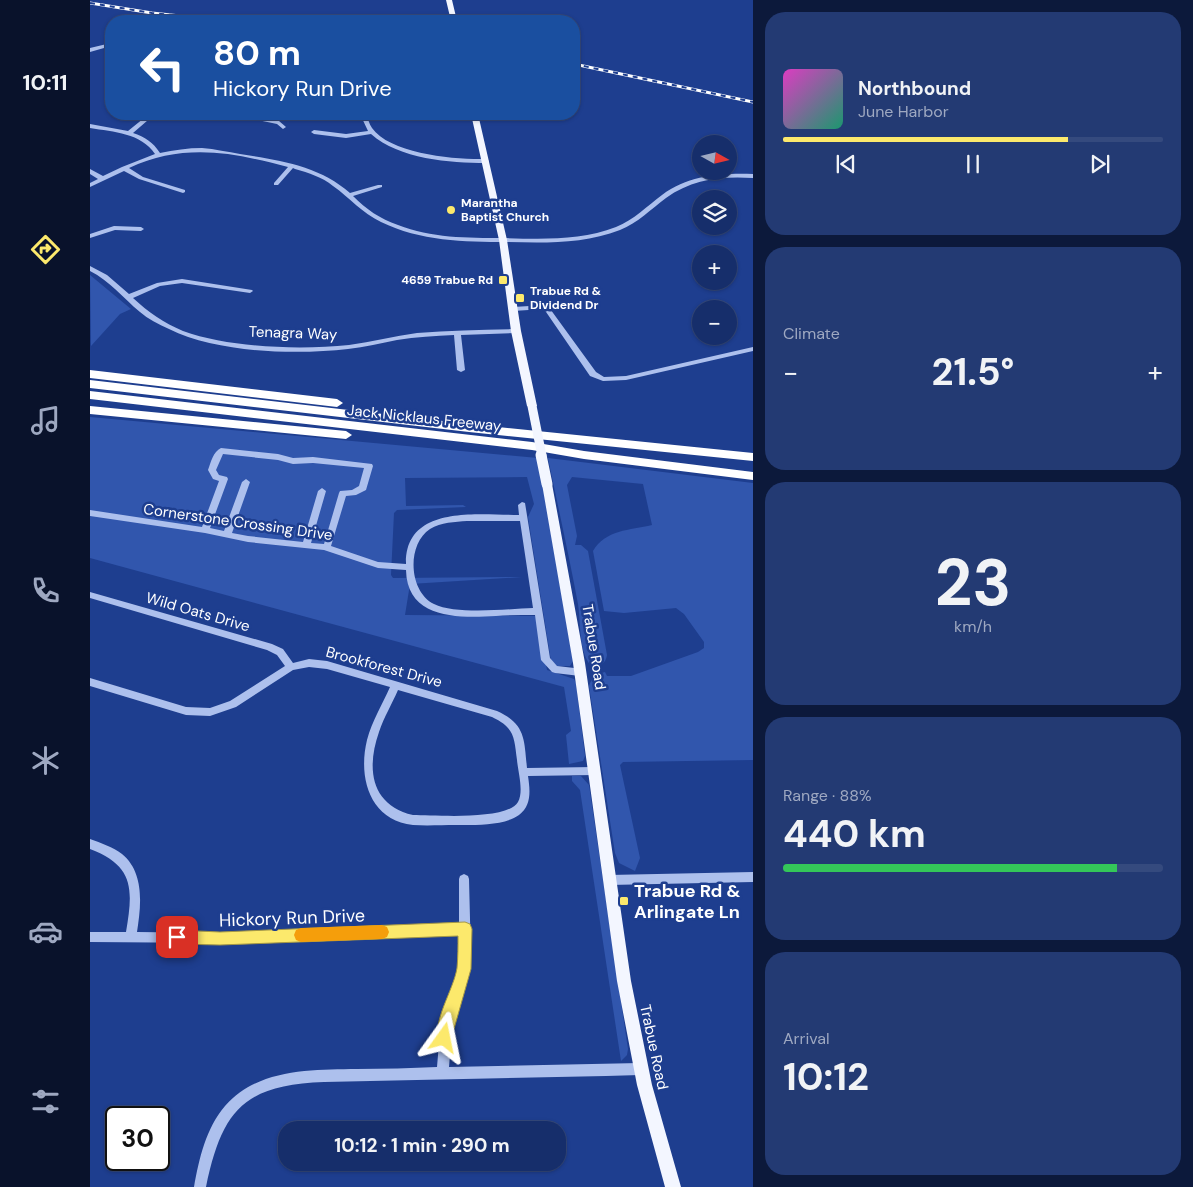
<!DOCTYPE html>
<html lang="en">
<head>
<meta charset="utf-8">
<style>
	body { margin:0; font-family:"DM Sans",sans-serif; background:#233a73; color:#f1f3f6; height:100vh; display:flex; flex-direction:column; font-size:19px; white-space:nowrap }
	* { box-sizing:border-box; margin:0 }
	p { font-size:16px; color:#9ea8c1 }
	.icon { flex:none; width:28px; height:28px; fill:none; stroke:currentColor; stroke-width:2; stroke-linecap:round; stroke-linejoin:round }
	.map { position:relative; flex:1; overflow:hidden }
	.drawer { display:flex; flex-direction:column; gap:12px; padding:12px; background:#0c193b; width:440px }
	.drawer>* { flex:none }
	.hud { position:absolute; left:15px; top:15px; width:475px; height:105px; border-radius:20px; box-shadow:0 1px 4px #0004,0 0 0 1px #354a7e; background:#1a4fa0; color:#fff; overflow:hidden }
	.needle { width:32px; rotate:98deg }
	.buttons { position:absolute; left:602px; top:135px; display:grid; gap:10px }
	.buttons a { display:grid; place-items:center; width:45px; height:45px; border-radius:50%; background:#162e6b; box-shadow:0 1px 4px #0004,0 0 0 1px #354a7e; font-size:25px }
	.speed { position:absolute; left:15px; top:1106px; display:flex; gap:10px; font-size:25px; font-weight:700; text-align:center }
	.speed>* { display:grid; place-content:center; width:65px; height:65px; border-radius:50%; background:#162e6b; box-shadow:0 1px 4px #0004,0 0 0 1px #354a7e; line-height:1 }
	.speed .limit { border:2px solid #111; border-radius:8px; background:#fff; color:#111 }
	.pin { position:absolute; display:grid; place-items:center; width:42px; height:42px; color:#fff; margin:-21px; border-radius:10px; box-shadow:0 2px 8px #0006 }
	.me { position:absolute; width:55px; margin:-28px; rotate:12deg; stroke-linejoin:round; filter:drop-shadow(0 0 4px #0008) }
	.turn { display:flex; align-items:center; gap:18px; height:105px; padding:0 25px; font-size:22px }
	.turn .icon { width:65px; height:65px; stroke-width:2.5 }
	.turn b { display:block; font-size:35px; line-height:42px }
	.big { font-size:38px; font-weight:700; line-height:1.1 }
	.drawer .card { flex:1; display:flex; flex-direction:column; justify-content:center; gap:8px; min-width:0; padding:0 18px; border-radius:20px; background:#233a73 }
	.drawer .dial { align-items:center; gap:0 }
	.dial b { font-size:65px; line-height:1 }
	.song { display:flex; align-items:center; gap:15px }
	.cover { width:60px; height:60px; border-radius:8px; background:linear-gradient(135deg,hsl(310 70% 55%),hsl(160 70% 35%)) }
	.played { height:5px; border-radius:2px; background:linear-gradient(90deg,#fce96c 75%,#354a7e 75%) }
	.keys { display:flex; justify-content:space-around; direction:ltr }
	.heat { display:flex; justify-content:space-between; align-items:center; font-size:28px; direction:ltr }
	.charge { height:8px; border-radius:4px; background:linear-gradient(90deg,#34c759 88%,#354a7e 0) }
	.trip { position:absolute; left:188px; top:1121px; width:288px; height:50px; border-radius:20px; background:#162e6b; box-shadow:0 1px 4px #0004,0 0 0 1px #354a7e; font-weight:700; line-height:50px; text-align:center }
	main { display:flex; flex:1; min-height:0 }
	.menu { display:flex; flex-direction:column; width:90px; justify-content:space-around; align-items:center; background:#09122b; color:#9ea8c1 }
	.menu .icon { width:35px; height:35px }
	.menu .active { color:#fce96c }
	.menu b { font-size:22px; color:#f1f3f6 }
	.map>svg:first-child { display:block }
</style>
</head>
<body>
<main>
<nav class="menu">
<b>10:11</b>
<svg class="icon active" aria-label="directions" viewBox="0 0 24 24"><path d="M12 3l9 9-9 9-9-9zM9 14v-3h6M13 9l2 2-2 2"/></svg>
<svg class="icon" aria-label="music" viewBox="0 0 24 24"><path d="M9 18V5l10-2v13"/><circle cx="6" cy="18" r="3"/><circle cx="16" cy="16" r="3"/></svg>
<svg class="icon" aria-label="phone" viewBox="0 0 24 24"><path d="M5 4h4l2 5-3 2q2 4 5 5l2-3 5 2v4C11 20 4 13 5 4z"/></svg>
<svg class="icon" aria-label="climate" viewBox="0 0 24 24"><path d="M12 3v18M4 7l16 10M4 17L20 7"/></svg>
<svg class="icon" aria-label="car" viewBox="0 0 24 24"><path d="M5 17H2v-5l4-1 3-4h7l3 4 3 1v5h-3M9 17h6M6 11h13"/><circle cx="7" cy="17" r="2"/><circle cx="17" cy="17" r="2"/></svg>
<svg class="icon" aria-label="filters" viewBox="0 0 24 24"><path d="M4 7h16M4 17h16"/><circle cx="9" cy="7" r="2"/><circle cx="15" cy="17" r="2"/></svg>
</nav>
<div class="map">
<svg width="663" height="1187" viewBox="0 0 663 1187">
	<rect width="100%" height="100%" fill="#1e3e8f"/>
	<path fill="#3156ad" d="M0,275L41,309L30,314L1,346Z
		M0,417L448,458L483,661L480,666H465L461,661L438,517L444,504L437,477L315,478L316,506L373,505L376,507L307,510L304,513L301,575L303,578L432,577L320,584L315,615L446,616L457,670L484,679L486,683L495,756L493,761L479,764L476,735L481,731L474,687L0,558Z
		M458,458L663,483V760L533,762L530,765L550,858L545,871L529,863L525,853L499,686C502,677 505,675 515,672L517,676H541L608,652L614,648V642L594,614L586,608L534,613L514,611L503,551C515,530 540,530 562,525L553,484L482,477L477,485L487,536L485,545H491L498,551L517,655C516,663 510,667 502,667C488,652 491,623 488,604C479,555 468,507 458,458Z
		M482,776H491L499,785L538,1049L537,1055L531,1061L490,790L482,781Z"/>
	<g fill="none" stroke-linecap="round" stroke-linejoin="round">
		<path fill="#adc0ed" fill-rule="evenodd" d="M21,43V46L0,52V48Z
			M21,86V91L16,92V90Z
			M59,114H65L43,133C55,137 63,142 70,153C84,150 98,148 112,148C125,149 138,152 150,154C189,160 230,166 260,193L288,185H292V187L263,196C276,209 290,219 308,225C341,238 377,238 413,238C450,239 490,241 526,227C544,220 557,206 572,195C599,175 631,173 663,174V178C632,176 602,179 576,198C561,209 548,223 530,230C494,244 455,243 417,242C374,242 330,241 291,222C272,213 260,198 243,186C232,177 219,173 205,169L203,168L188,185H184V183L198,167C142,152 93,143 39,168L53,177L95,190V192L93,193L49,179L34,171L0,187V183L8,179L0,174V169L13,176L32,167L65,154C51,133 24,132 0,128V124L38,131Z
			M138,114H149L189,121L196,127L193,129L187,124Z
			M270,114H276C278,118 279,124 282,128C300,154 367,160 396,159L399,161L396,163C360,163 309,159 281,134L256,138L224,134L221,132L224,130L256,134L278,131Z
			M24,226L51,227L54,229L51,231L25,230L0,238V234Z
			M0,266L17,275L39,294L67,283L92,279L162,290L163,291L160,293L92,283L70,286L43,298C58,312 74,323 93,331C140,348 210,350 259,345C282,342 304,336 327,333C360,330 393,330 426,329L430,331L426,333L371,335L375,370L371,372L367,370L364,335C345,336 326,337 307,340C291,343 275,347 258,349C206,355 127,353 79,329C68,324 58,319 50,312C33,298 20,281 0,271Z
			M456,305L458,306L506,372L514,377L536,376L663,347V351L536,380L513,381L500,376L454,309L423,311L420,309L423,307Z
			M131,448L188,454L203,458L223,457L282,464L283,466L276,490L266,495L256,496L241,546L288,562L316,564C315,504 389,515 429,515L428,505L432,502L435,503L460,658L467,666L493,669L495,672L493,675L490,676L465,673L462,672L451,660L445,615C432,615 419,615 406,616C370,618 317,620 316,570L288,568L234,550L158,542L115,533L0,516V510L112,527L129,481L123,479L118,470C121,462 123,452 131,448ZM133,454L188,460L203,464L223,463L274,468L269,486L262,490L250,491L249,493L234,544L221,543L236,491L232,488L228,491L213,542L158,536L142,533L160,482L156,479L152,482L134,531L120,528L138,479L137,477L129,475L126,470ZM377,521H430L443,608C418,609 366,615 344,604C319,592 316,545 340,529C351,522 365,522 377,521Z
			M0,592L182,644L193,649L203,663L219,659L237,661L407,711C436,724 434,740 437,768L504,767L508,768L509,771L508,774L504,775L438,776C440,790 442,805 429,815C414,826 383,825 365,825C352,825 337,826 323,825C279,820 268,777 277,740C282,721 292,705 300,687L237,669L219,667L203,670L146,707L120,716L96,715L0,686V678L96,707L120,708L140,701L195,666L187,655L177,650L0,598ZM308,690L402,717C425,728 424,737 427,760C428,772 434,791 428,802C417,821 344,815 323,815C281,805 276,769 289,732C294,717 302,704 308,690Z
			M0,839C11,843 23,847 32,854C55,873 51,906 47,932L130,933L369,924V879L370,876L374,874L378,876L379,879L381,959L378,979L363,1019L359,1067L550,1063L554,1065L556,1069L554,1073L550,1075L516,1076L234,1082C154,1085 132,1110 116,1187H104C109,1159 116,1128 135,1106C169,1068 221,1070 267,1069C294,1069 321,1068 347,1067L351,1019L366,979L369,959V934L130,943L0,942V932H36C43,890 45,866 0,849Z
			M663,872V882L519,885L515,883L514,880L515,877L519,875Z"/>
		<path fill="#f3f6ff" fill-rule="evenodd" d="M356,0H362L367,21H361Z
			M381,114H388L417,240L431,331L447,406L442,409L437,406L421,331L409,240Z
			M457,480L462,484L495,663L541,981L562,1085L591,1187H575L547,1085L527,981L483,663L452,484Z"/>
		<path fill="#fff" fill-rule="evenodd" d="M0,370L247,399L253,403L247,407L0,378Z
			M0,380L379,424L663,453V461L379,432L0,388Z
			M0,391L442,442L494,451L663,472V480L494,459L442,450L0,399Z
			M0,406L256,431L262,435L256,439L0,414Z"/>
		<defs>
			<path id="rail" d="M0,3L62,13L138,21
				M484,64L663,102"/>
		</defs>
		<use href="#rail" stroke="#fff" stroke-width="3"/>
		<use href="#rail" stroke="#1e3e8f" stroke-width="2" stroke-dasharray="5" stroke-linecap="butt"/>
		<path stroke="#f3f6ff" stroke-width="9" d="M442,406L452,456"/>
		<path stroke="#f3f6ff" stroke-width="11" d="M451,455L457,484"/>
	</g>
	<path fill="#fce96c" stroke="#a49746" d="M375,922L380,924L382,929L381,969L360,1043L354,1045L349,1043C341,1023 364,989 367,968C368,957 368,946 368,936L130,945L87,944L82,942L80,937L82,932L87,930L130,932Z"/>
	<path fill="#f59e0b" d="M292,925L297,927L299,932L297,937L292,939L211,942L206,940L204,935L206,930L211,928Z"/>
	<g fill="#fce96c" stroke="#1e3e8f" stroke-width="2">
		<circle cx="361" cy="210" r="5"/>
		<rect x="408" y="275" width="10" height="10" rx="2.5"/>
		<rect x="425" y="293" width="10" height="10" rx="2.5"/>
		<rect x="529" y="896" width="10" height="10" rx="2.5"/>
	</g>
	<g text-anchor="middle" stroke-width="5" stroke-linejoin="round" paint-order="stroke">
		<g font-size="12" font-weight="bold" fill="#fff" stroke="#1e3e8f" text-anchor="start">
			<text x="371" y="207">Marantha<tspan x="371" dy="14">Baptist Church</tspan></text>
			<text x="403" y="284" text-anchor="end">4659 Trabue Rd</text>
			<text x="440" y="295">Trabue Rd &amp;<tspan x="440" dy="14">Dividend Dr</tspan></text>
		</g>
		<g font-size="15" fill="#fff" stroke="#1e3e8f">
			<text transform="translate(203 333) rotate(2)" y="5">Tenagra Way</text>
			<text transform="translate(334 418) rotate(6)" y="5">Jack Nicklaus Freeway</text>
			<text transform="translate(148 522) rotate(8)" y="5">Cornerstone Crossing Drive</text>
			<text transform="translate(108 612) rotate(16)" y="5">Wild Oats Drive</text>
			<text transform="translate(504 647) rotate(81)" y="5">Trabue Road</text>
			<text transform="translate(294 667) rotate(15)" y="5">Brookforest Drive</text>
			<text transform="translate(564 1047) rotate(78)" y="5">Trabue Road</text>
		</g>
		<g font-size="18" font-weight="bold" fill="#fff" stroke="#1e3e8f" text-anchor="start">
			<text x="544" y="897">Trabue Rd &amp;<tspan x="544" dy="21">Arlingate Ln</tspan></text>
		</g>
		<g font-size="18" fill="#fff" stroke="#1e3e8f">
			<text transform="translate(202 918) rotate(-2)" y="6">Hickory Run Drive</text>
		</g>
	</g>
</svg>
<div class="buttons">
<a><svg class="needle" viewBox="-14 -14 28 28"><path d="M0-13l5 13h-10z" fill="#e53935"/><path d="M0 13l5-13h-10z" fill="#9ea8c1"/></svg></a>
<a><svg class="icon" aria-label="layers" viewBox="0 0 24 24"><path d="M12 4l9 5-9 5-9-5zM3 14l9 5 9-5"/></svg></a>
<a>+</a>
<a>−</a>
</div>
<div class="speed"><div class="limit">30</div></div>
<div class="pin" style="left:87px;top:937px;background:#d93025"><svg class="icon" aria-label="arrive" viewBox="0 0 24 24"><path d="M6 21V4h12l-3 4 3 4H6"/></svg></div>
<svg class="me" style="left:354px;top:1038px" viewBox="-20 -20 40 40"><path d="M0-17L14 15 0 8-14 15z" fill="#fce96c" stroke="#fff" stroke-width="4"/></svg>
<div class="trip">10:12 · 1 min · 290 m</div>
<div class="hud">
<div class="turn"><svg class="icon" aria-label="left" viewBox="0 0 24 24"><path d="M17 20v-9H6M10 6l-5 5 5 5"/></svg><div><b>80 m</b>Hickory Run Drive</div></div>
</div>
</div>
<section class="drawer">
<div class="card">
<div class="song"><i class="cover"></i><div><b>Northbound</b><p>June Harbor</p></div></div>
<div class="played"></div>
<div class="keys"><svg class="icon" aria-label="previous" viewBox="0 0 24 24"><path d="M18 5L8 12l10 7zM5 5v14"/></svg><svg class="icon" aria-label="pause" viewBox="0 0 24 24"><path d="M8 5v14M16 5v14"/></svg><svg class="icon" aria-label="next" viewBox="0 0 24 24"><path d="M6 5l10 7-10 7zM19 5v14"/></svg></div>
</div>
<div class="card"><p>Climate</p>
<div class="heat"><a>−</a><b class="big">21.5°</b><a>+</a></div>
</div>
<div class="card dial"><b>23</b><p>km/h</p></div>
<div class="card"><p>Range · 88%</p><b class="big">440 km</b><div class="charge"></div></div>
<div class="card"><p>Arrival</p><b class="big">10:12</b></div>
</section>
</main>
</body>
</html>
